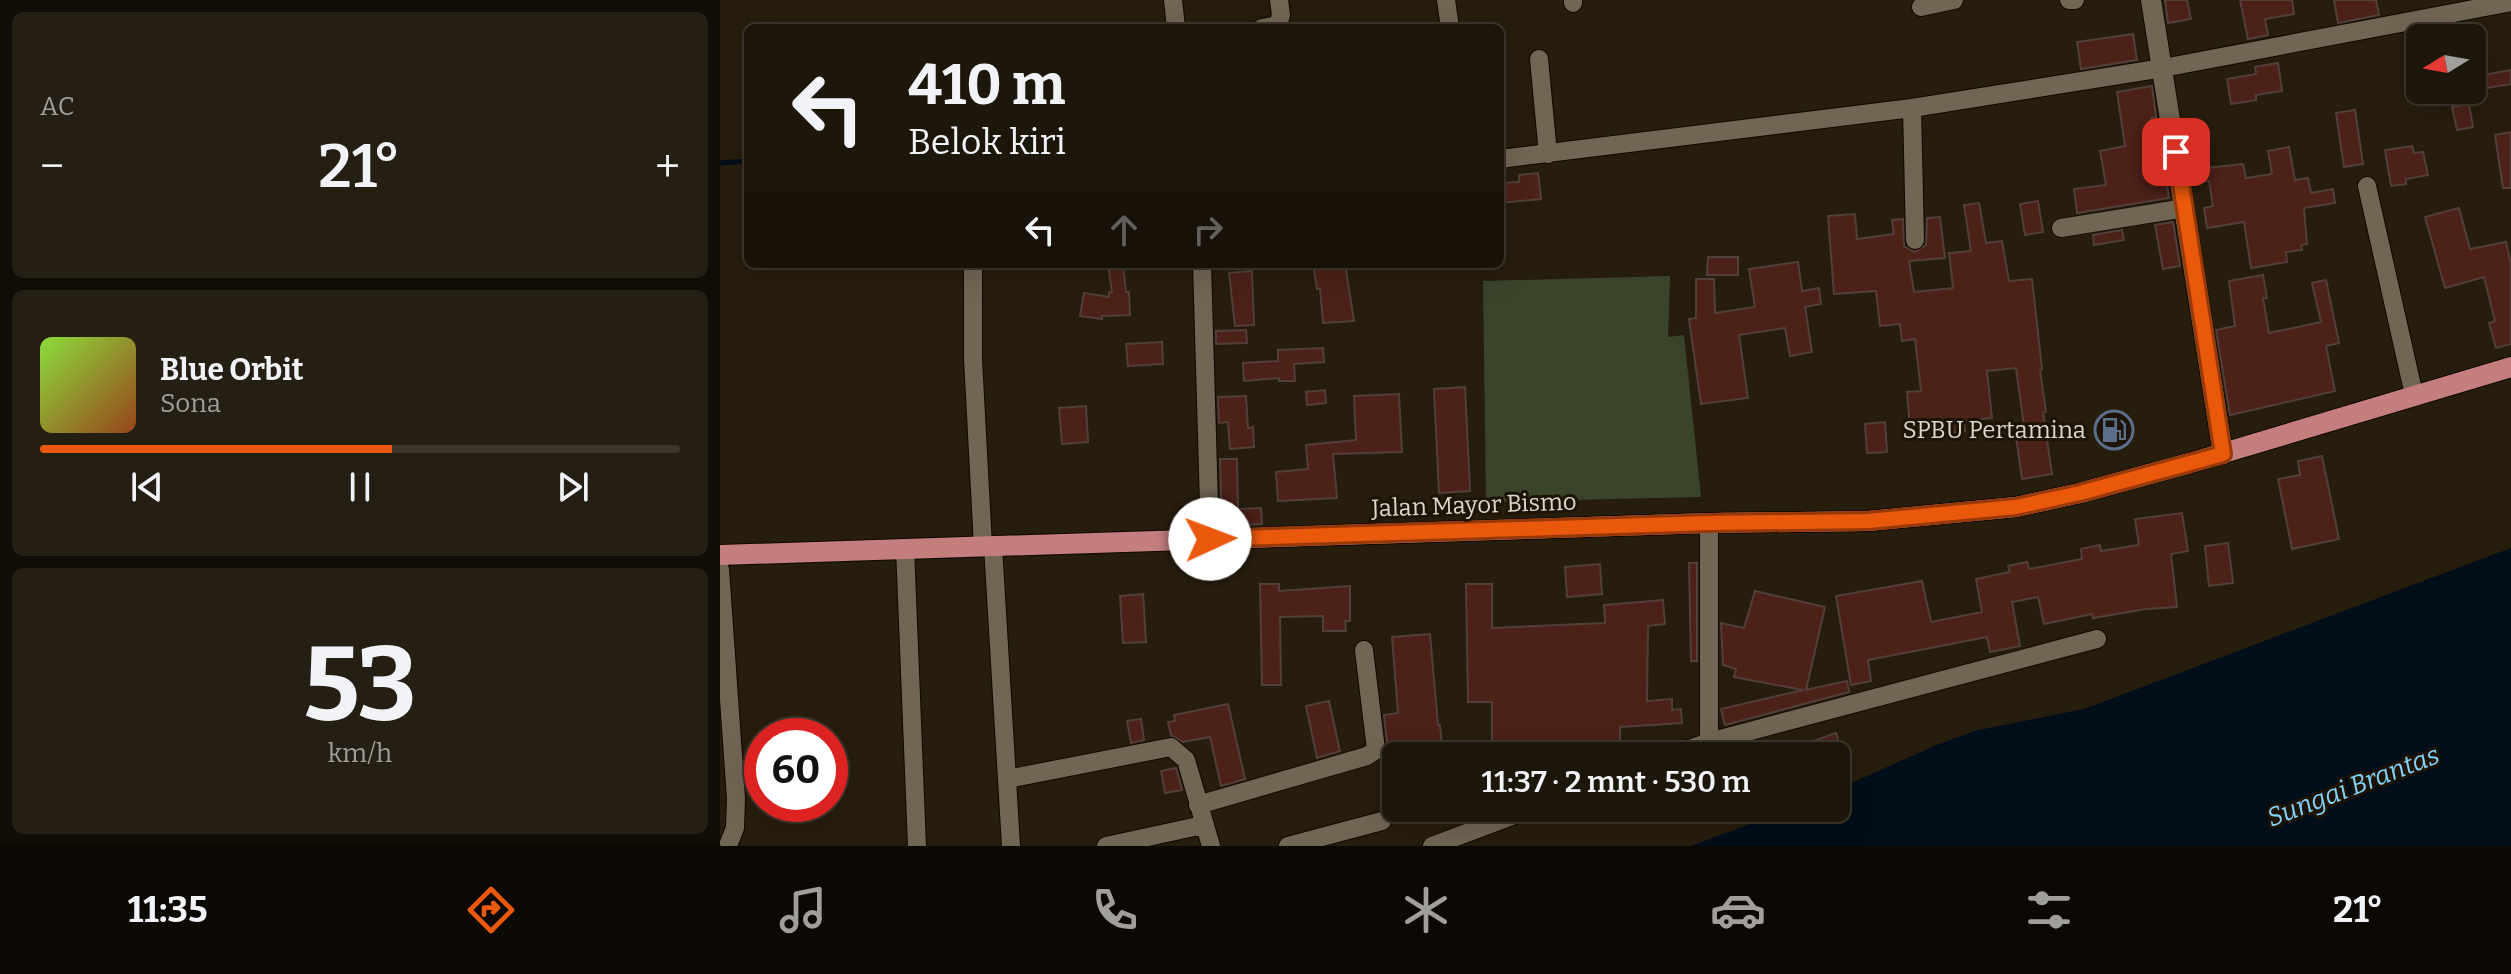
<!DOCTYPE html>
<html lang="id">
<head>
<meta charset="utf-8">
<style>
	body { margin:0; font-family:Bitter,serif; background:#251f13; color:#f1f3f6; height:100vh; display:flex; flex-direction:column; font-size:30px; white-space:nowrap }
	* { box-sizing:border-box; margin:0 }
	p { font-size:26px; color:#a09f9c }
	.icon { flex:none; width:44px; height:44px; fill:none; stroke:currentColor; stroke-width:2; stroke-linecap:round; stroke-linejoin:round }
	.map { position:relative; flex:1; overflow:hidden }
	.panel { display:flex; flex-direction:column; gap:12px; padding:12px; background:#100c06; width:720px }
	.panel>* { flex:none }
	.banner { position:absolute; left:24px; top:24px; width:760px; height:244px; border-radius:12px; box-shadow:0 8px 32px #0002,0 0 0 2px #3b352b; background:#1d160a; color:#f1f3f6; overflow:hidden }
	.needle { width:52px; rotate:259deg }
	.buttons { position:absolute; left:1686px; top:24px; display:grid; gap:16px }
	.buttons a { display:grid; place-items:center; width:80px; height:80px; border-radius:12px; background:#1d160a; box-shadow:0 8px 32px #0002,0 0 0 2px #3b352b; font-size:40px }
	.speed { position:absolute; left:24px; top:718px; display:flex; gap:16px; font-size:40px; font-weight:700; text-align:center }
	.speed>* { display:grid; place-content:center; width:104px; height:104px; border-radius:50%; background:#1d160a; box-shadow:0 8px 32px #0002,0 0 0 2px #3b352b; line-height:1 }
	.speed .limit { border:12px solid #d22; background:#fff; color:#111 }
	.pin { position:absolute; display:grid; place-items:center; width:68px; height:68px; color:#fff; margin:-34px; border-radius:16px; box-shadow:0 4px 12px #0006 }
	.me { position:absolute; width:88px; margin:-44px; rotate:88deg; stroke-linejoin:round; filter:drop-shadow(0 0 6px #0008) }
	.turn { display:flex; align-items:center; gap:28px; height:168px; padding:0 32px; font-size:36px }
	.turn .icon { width:104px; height:104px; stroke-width:2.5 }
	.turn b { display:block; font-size:56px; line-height:68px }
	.lanes { display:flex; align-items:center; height:76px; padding:0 32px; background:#0003; justify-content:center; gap:40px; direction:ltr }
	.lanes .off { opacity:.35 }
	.big { font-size:60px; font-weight:600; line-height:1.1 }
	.panel .tile { flex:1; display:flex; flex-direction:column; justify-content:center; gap:12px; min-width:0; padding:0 28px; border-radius:12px; background:#251f13 }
	.panel .dial { align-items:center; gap:0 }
	.dial b { font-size:104px; line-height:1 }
	.song { display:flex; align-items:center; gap:24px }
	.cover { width:96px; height:96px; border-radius:12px; background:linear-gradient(135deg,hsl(90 70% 55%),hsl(20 70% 35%)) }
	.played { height:8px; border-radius:4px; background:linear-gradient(90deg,#ea580c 55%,#3b352b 55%) }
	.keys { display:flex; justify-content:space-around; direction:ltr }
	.heat { display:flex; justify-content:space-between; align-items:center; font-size:44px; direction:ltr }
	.trip { position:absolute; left:662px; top:742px; width:468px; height:80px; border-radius:12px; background:#1d160a; box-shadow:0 8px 32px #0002,0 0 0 2px #3b352b; font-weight:600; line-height:80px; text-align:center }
	.dock { display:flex; height:128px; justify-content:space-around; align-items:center; background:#0c0904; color:#a09f9c }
	.dock .icon { width:56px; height:56px }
	.dock .on { color:#ea580c }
	.dock b { font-size:36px; color:#f1f3f6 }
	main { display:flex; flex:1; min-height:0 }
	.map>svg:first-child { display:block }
</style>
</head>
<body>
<main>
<section class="panel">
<div class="tile"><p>AC</p>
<div class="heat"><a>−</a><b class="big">21°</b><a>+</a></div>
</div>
<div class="tile">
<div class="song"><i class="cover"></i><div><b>Blue Orbit</b><p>Sona</p></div></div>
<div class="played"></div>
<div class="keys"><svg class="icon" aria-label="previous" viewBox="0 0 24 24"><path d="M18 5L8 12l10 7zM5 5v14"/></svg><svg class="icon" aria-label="pause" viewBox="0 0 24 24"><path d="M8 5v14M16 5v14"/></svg><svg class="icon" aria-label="next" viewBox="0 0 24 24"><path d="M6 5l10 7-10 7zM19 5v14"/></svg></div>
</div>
<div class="tile dial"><b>53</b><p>km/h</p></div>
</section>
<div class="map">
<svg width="1791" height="846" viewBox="0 0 1791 846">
	<rect width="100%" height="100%" fill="#271d0d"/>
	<path fill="#3a442b" d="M950,276L948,337L964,335L981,497L766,502L763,281Z"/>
	<path fill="#000e19" d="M1791,548V846H971L1072,808H1116V790L1214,746L1254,731L1364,709Z"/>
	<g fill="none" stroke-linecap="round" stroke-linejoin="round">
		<path stroke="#000e19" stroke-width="5" d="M0,163L28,161"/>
	</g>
	<path fill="#4b2118" stroke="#533f3a" stroke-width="2" d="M1445,0H1467L1471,19L1448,23Z
		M1520,0H1572L1574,14L1545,19L1548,35L1528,39Z
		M1614,0H1656L1659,15L1618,23Z
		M1413,34L1417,60L1361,69L1357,42Z
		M1558,63L1562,91L1536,95V100L1511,104L1507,79L1536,74L1535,67Z
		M1791,70V84L1766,88L1764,75Z
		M1432,86L1436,117L1431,118L1441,180L1446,179L1449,198L1357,213L1354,189L1386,185L1380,151L1405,146L1397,92Z
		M1749,104L1753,127L1737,130L1732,107Z
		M1635,110L1643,164L1624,167L1616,113Z
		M1791,132V188H1783L1775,135Z
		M1692,146L1694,153L1703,152L1708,175L1686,179V184L1671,186L1665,150Z
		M1569,147L1575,180L1588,178L1591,193L1613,189L1615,203L1584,208L1587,244L1581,245L1582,250L1566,252L1567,262L1531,268L1524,222L1487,228L1484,208L1493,206L1489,181L1478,182L1476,169L1523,164L1526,178L1552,174L1548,151Z
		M818,173L821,199L780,203V183L799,182V175Z
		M1318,201L1323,232L1305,235L1300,204Z
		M1259,203L1266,243L1282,241L1289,281L1312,279L1322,369L1320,370L1326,412L1323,413L1332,474L1302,479L1296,436L1305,434L1296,368L1267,371L1272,418L1244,421L1245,431L1217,434L1216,424L1190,427L1187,392L1201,391L1195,339L1182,341L1180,324L1160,326L1156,291L1114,294L1108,216L1135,214L1137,239L1174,234L1172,220L1183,219L1184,246L1194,252L1206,245L1207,218L1220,217L1225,258L1189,261L1194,292L1233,288L1229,253L1251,251L1244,205Z
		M1739,208L1750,249L1786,242L1791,264V344L1776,348L1769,323L1775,321L1764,277L1725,288L1705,217Z
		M1453,222L1460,266L1443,269L1435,225Z
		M1402,230L1404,240L1374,245L1373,235Z
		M988,257H1018V275H987Z
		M1078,262L1082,291L1099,288L1101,304L1085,307L1092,352L1070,356L1065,328L1019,335L1028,398L981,404L969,319L976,318V279H994L995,313L1035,307L1029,269Z
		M388,264H403L406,292H409L410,315L382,316V319L360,316L364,293L389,297V292H392Z
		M593,264H625L634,321L603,323L600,288L597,289Z
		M532,271L534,325L515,326L509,273Z
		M1543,275L1547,298H1543L1549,333L1601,322L1592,283L1606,280L1619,343L1606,346L1615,391L1510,415L1496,330L1515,326L1509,281Z
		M526,330L527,343L496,344V331Z
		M442,342L443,364L408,366L406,344Z
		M603,348L604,362L574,364L575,381H559V378L524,381L523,363L558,361V350Z
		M745,387L750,491L719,493L714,389Z
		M605,390L606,403L587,405L586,392Z
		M679,394L682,452L613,454L617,498L558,501L556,472L588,469L586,445L636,440L634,396Z
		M526,396L528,428L533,427L534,447L510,449L508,422L499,423L498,397Z
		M366,406L368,442L342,444L339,408Z
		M1165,422L1167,452L1147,453L1145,424Z
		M1602,456L1619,539L1572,549L1558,479L1580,475L1578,461Z
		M500,459H517L518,509L541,508L542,524L502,526Z
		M1462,513L1468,551L1451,554L1457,607L1426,609L1373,618L1372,614L1324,624L1318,597L1292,602L1300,646L1270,652L1267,637L1148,660L1151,681L1131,685L1116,596L1202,581L1211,622L1262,612L1256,579L1290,572L1288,566L1307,562L1309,569L1362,559L1361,549L1380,545L1381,551L1419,545L1415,519Z
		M1508,543L1513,583L1489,586L1485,546Z
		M969,563H977V661H971Z
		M880,564L882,594L847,597L845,567Z
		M540,584H559V591L630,586V621H625L626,631H603V616L560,617L561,685H542Z
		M746,584H772V628L885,623L884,605L943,600L945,624L928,626L927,701L952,699V710L961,709L962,723L900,727V756H772V702H748Z
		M1035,591L1105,607L1086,690L1127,681L1129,692L1005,725L1001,709L1083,690L1014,677L1016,669L1003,665L1001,623L1024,628Z
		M423,594L426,642L403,643L400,596Z
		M710,634L718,725H720L722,746L682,748L681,742H667L664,715L678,713L672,637Z
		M609,701L620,751L597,758L586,706Z
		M508,704L525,779L501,786L490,737L463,742L451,735L448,722L455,721L454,715Z
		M421,719L424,740L411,743L407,721Z
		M1116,733L1121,749L1102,756H1086L1082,745Z
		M456,768L462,790L445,793L441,771Z"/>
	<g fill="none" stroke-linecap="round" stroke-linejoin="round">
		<defs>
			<path id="street" d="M453,0L456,28
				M726,0L730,28
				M853,0V3
				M1349,0H1355
				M1201,7L1234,0
				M542,28L558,25L561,15L559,0
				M819,59L828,154
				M1192,108L1195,240
				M780,159L1192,108L1443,68L1791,2
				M1647,186L1694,395
				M1341,228L1465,208
				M253,264V359L263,546
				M482,264L490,539
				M273,546L291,846
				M185,548L197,846
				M0,569L16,799L15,828L9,843
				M989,742V523
				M951,756L989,742L1377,639
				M287,779L451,747L466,760L491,846
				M478,805L647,756L656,750L644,650
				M386,846L483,825
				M568,846L662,821
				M712,846L813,808"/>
			<path id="secondary" d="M1431,0L1503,454"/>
			<path id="primary" d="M0,555L989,523L1148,521L1296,507L1360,493L1470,463L1791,367"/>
		</defs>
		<use href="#street" stroke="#100700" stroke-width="20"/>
		<use href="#secondary" stroke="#100700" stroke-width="22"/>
		<use href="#primary" stroke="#100700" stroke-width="22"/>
		<use href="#street" stroke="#716553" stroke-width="18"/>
		<use href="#secondary" stroke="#716553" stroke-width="20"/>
		<use href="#primary" stroke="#c37e7d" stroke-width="20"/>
	</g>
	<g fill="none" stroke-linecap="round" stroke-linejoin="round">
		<defs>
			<path id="route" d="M490,539L989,523L1148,521L1296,507L1360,493L1503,454L1456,152"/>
		</defs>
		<use href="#route" stroke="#983908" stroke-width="20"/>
		<use href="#route" stroke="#ea580c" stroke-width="14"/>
	</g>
	<defs>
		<symbol id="fuel-ring" viewBox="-11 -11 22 22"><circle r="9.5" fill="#1d1405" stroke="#5c6f8a" stroke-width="1.5"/><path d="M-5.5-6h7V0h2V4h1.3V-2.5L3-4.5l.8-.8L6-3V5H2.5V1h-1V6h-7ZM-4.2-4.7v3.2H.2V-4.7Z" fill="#5c6f8a"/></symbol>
	</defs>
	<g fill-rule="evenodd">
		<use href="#fuel-ring" x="1372" y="408" width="44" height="44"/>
	</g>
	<g text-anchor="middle" stroke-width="6" stroke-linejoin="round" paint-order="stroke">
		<g font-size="24" fill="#ddd6cc" stroke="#1d1405" text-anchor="end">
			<text x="1366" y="438">SPBU Pertamina</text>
		</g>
		<g font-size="24" fill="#ddd6cc" stroke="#1d1405">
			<text transform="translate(754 505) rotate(-2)" y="8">Jalan Mayor Bismo</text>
		</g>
		<g font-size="26" font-style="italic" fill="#83d2f9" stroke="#1d1405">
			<text transform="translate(1633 786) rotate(-21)" y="9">Sungai Brantas</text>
		</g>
	</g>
</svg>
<div class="buttons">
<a><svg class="needle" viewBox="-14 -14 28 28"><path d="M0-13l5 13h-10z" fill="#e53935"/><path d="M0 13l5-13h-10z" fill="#a09f9c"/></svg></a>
</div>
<div class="speed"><div class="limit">60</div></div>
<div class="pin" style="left:1456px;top:152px;background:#d93025"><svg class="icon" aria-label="arrive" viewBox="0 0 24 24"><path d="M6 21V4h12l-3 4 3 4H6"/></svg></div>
<svg class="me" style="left:490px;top:539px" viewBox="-20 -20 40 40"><circle r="19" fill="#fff"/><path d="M0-13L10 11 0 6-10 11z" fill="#ea580c"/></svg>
<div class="trip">11:37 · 2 mnt · 530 m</div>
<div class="banner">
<div class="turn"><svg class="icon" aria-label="left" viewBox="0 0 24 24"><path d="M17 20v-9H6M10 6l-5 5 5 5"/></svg><div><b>410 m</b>Belok kiri</div></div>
<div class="lanes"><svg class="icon" aria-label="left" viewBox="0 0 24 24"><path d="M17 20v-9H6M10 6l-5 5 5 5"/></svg><svg class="icon off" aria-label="ahead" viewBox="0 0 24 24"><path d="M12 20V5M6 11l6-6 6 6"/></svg><svg class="icon off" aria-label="right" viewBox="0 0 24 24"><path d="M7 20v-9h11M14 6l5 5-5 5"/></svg></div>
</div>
</div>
</main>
<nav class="dock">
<b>11:35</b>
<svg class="icon on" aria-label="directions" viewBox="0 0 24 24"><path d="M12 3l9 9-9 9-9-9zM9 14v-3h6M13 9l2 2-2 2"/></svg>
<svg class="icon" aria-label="music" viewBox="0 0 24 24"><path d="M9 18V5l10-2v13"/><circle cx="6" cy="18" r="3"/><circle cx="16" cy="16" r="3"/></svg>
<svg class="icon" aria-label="phone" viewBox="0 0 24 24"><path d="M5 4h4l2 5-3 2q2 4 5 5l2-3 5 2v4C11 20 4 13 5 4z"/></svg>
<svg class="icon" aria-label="climate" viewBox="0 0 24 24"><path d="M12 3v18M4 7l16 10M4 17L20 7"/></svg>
<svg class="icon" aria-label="car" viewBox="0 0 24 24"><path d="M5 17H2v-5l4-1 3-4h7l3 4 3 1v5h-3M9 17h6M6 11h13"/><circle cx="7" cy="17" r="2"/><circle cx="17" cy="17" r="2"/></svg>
<svg class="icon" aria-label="filters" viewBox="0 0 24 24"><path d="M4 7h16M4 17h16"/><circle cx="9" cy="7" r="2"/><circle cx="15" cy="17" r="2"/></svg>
<b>21°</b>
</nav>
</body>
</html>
